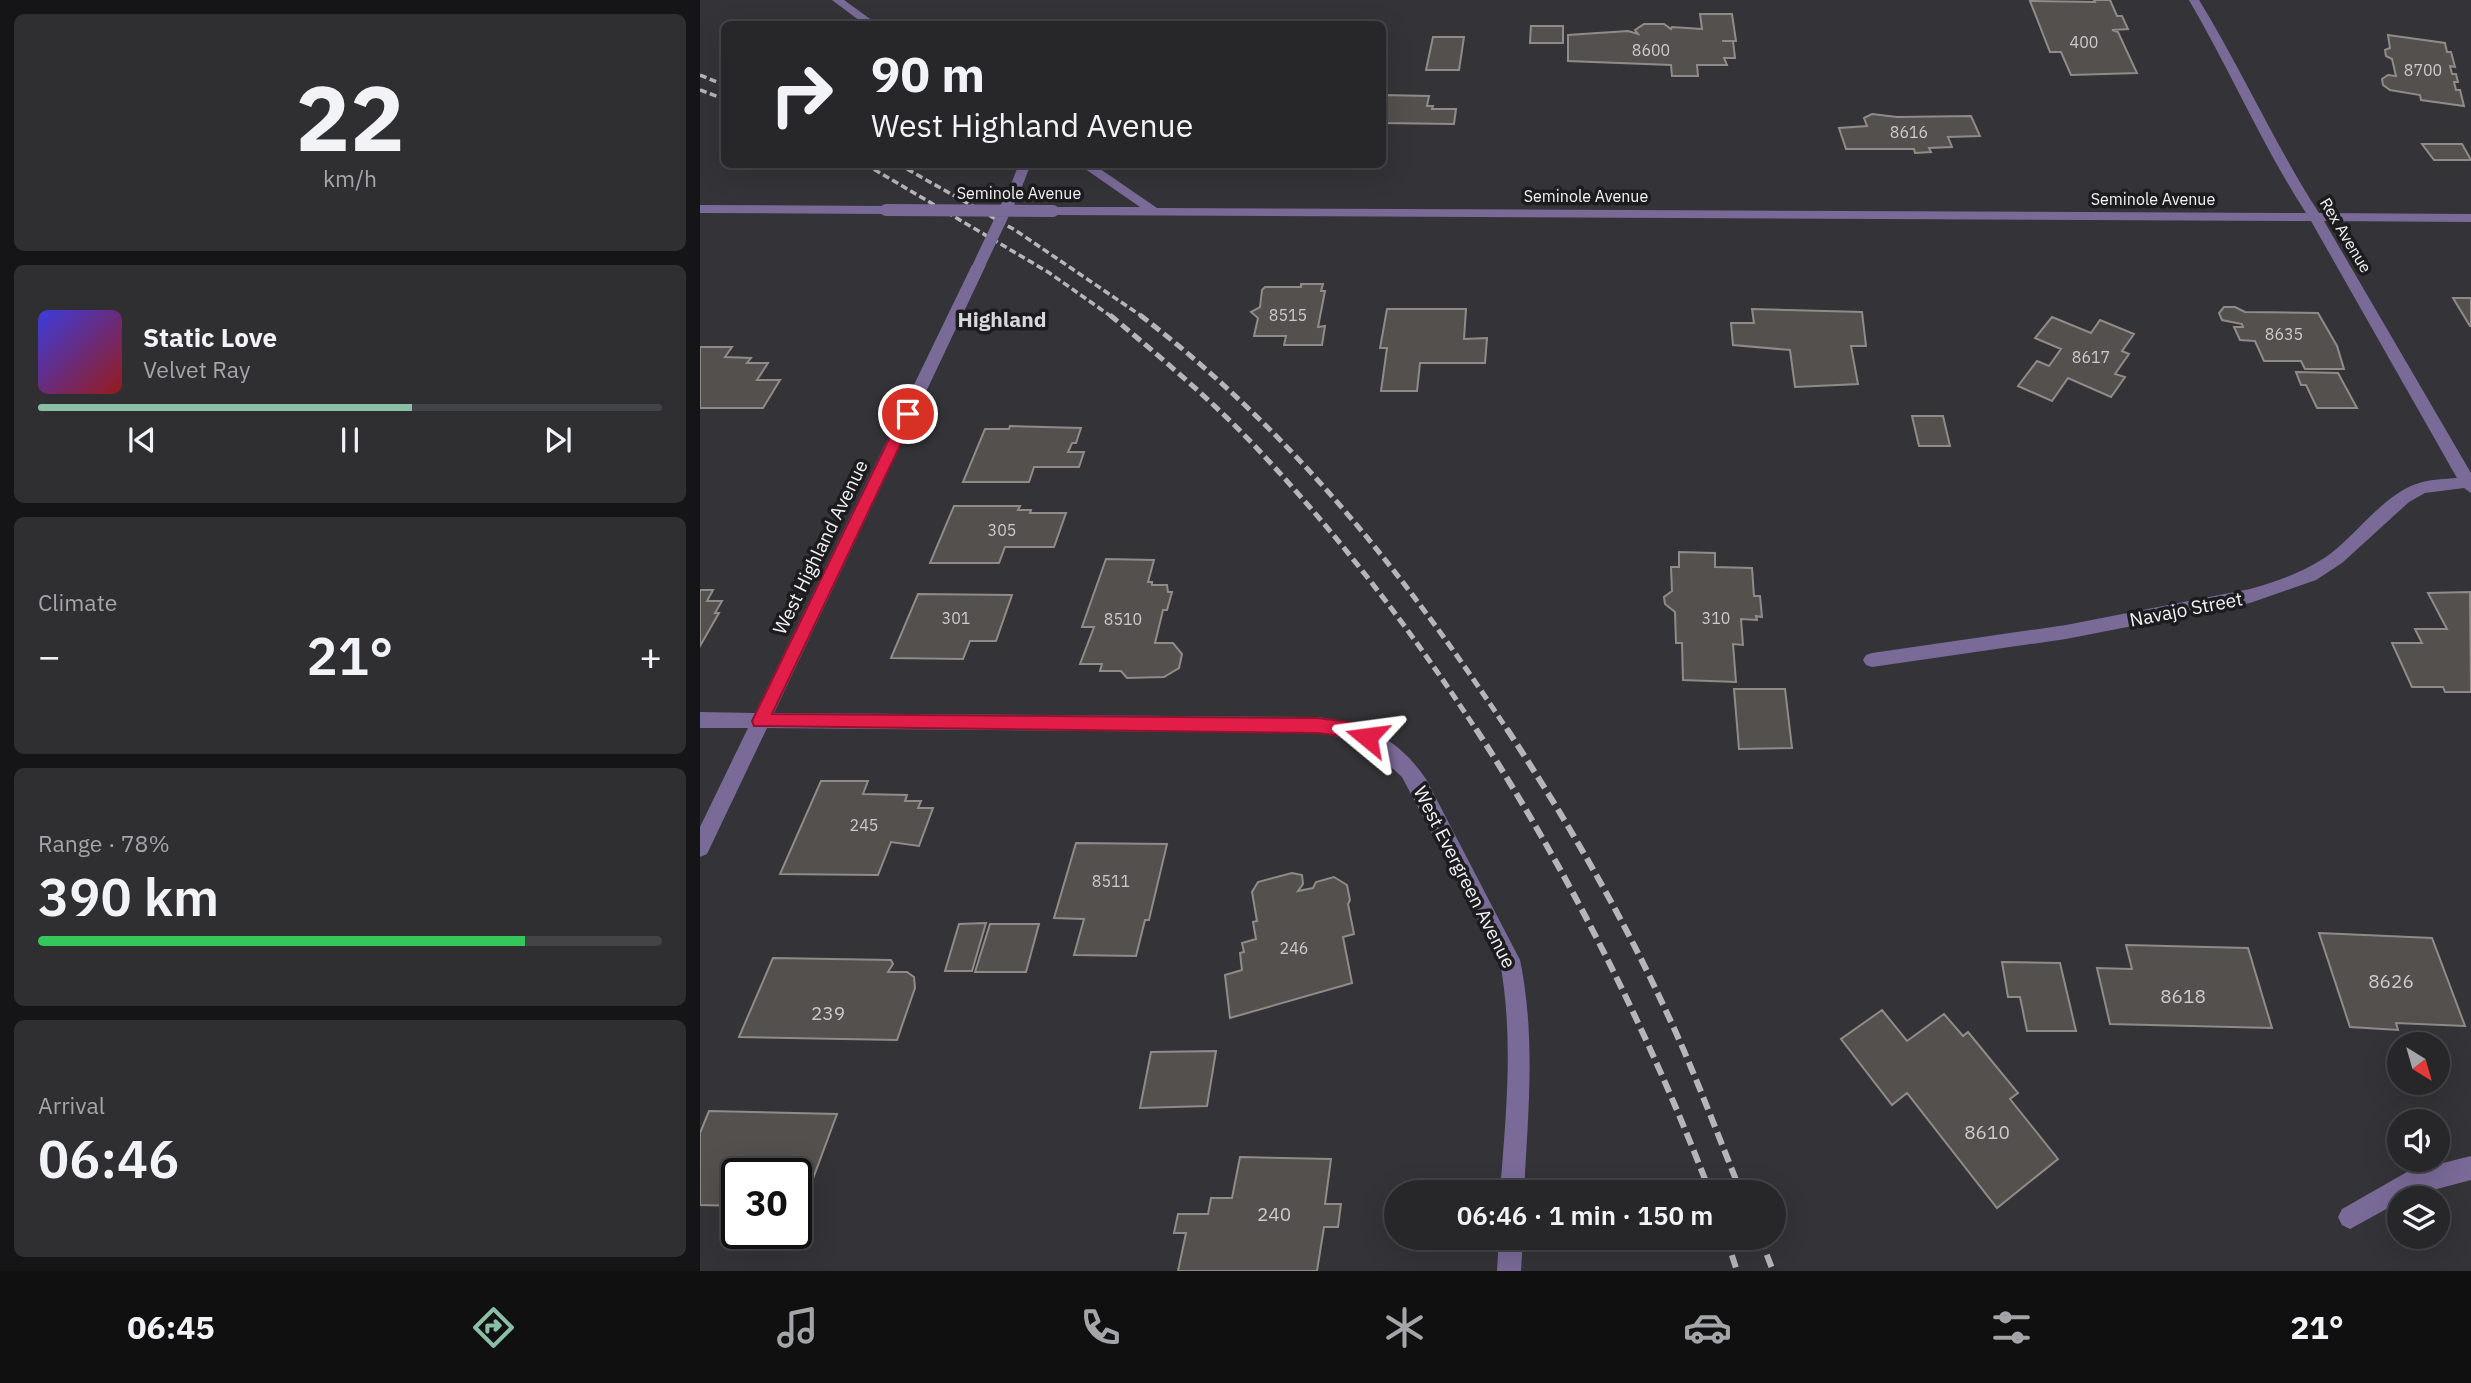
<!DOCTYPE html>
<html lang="en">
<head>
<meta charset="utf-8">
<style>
	body { margin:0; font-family:"IBM Plex Sans",sans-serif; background:#2f2f32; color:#f1f3f6; height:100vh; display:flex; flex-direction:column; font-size:26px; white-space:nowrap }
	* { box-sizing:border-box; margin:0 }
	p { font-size:23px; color:#a4a5a8 }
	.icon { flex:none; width:38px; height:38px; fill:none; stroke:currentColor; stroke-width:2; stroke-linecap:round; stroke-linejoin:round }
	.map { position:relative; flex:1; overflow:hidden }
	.sheet { display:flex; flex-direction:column; gap:14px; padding:14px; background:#151517; width:700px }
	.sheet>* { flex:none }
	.top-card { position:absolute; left:21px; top:21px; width:665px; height:147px; border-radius:10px; box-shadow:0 7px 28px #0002,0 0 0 2px #434447; background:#27272a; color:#f1f3f6; overflow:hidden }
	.needle { width:46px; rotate:143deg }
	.tools { position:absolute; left:1687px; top:1032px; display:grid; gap:14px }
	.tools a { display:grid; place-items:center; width:63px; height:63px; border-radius:50%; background:#27272a; box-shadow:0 7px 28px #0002,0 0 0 2px #434447; font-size:35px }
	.speed { position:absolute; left:21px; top:1158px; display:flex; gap:14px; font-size:35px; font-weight:700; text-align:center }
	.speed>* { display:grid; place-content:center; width:91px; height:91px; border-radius:50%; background:#27272a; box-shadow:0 7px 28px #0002,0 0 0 2px #434447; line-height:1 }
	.speed .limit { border:4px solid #111; border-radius:10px; background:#fff; color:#111 }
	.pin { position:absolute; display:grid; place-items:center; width:60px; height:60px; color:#fff; margin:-30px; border:4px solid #fff; border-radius:50%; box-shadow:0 2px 7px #0007 }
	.me { position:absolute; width:77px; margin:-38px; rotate:286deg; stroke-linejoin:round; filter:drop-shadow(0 0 5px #0008) }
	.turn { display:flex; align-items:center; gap:24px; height:147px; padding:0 35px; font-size:32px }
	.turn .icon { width:91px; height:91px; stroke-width:2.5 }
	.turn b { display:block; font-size:49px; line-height:60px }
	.big { font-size:52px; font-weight:600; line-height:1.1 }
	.sheet .card { flex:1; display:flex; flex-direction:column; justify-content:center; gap:10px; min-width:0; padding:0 24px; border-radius:10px; background:#2f2f32 }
	.sheet .dial { align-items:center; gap:0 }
	.dial b { font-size:91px; line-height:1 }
	.song { display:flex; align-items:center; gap:21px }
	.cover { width:84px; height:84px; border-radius:10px; background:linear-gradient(135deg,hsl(240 70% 55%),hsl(0 70% 35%)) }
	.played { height:7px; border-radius:4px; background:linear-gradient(90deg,#8abfa5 60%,#434447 60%) }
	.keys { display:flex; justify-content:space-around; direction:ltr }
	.heat { display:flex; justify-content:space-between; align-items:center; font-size:38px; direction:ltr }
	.charge { height:10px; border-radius:5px; background:linear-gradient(90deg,#34c759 78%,#434447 0) }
	.trip { position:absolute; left:684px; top:1180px; width:402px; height:70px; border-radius:35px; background:#27272a; box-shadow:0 7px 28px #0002,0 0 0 2px #434447; font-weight:600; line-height:70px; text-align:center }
	.tabs { display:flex; height:112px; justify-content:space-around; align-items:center; background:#101011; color:#a4a5a8 }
	.tabs .icon { width:49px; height:49px }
	.tabs .selected { color:#8abfa5 }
	.tabs b { font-size:32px; color:#f1f3f6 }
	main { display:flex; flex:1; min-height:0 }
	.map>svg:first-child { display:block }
</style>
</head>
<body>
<main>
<section class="sheet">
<div class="card dial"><b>22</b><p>km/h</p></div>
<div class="card">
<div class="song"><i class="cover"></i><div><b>Static Love</b><p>Velvet Ray</p></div></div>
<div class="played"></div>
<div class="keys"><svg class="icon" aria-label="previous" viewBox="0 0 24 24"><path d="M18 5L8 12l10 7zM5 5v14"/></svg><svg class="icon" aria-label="pause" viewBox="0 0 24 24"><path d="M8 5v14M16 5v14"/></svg><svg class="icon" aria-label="next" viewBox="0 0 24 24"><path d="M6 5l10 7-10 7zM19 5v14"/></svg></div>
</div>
<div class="card"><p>Climate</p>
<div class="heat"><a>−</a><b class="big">21°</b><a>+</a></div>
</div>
<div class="card"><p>Range · 78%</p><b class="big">390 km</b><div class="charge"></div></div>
<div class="card"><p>Arrival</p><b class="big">06:46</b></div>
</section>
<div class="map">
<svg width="1771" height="1271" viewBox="0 0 1771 1271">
	<rect width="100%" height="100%" fill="#343438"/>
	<path fill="#54504d" stroke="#908b88" stroke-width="2" d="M1394,0H1410L1417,16H1422L1428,29L1412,30L1418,32L1437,73L1371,75L1361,52H1350L1330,1L1395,2Z
		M1000,14H1032L1036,41H1022H1033L1035,58H1024L1027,65H997L998,76H972L971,65L868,61V35L928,31L938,34L935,30L944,24H964L971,29L972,27L1002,29Z
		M831,26H863V43H830Z
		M1688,35L1745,43L1747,52H1751L1755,67L1750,66L1752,74H1756L1758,82H1754L1756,90H1760L1764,106L1721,100L1720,95L1690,90L1683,85L1682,79L1688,75L1696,76L1692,59L1686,56L1685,50L1690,48Z
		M733,37H764L759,70H726Z
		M682,95L729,96L727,106H733L732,109H756L754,124L682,123Z
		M1172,114L1197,117L1271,116L1280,136L1248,137L1252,147L1229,148L1231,152L1215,153L1214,149H1146L1139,128L1167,126L1164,118Z
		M1722,144H1762L1771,160H1734Z
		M601,284H623L621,291H625L618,327L625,326L622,345H584L586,336H554L558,318L551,312L560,307L562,290L565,287H601Z
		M1753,298H1771V326H1770Z
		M1524,307H1535L1545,312L1618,313L1637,346L1644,369H1605L1601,361H1564L1555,341L1540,340L1534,327H1543L1542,324L1522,320L1519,313Z
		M687,309H766L764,339L787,338L785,363H720L717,391H681L687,348H680Z
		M1052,309L1162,312L1166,346H1151L1158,384L1095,387L1090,350L1033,345L1031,323H1054Z
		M1352,317L1391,333L1400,320L1434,334L1422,351L1429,354L1415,374L1425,377L1411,397L1368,378L1352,401L1318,386L1337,361L1349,366L1361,349L1335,338Z
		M0,347H32L25,357L51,358L47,363H68L57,380H80L63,408H0Z
		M1596,372L1638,373L1657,408H1617L1606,385H1601Z
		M1212,416H1243L1250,446H1219Z
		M310,426L381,428L376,443H372L368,452H384L379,467H334L329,482H263L285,429H309Z
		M254,506H320L318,510H331L330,513H366L354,547H305L299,563H230Z
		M979,552L1015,553V567L1052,568L1054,596H1060L1062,617L1056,616L1057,620L1041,619L1043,645L1033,644L1036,682L983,680L982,643H976L975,612L965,604L964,597L972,591L971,567H979Z
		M406,559L454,560L448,582H452V585H467L468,592H472L467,610H463L455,643H473L482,654L479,668L464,677L427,678L421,671H400L402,664H380L394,627H382Z
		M0,590H13L7,601H22L15,613H19L0,646Z
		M1770,592L1771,692H1745L1743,687H1712L1692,643H1722L1715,629H1747L1728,593Z
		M218,594L312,595L296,641H270L263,659L191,658Z
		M1034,689H1085L1092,748L1039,749Z
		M121,781H168L163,794L207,795L205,801H221L218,808H233L219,846L191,842L178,875L80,874Z
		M376,843L467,844L449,920H445L436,956L374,955L384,919L354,918Z
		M592,873L602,875L603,884L598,891L613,888L616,882L634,877L647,885L650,900L648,904L654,934L643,937L652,983L530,1018L525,975L542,970L540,953L544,952L542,943L556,939L553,922L557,921L552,892L558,882Z
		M286,923L272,971H245L259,924Z
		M290,924H339L326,972H275Z
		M1619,933L1732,938L1765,1026L1696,1023L1698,1030L1650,1027Z
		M1426,945L1548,948L1572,1028L1410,1024L1397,968L1432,969Z
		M73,958L191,960L193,964L188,972H207L214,977L215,988L197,1040L39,1037Z
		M1302,962L1360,963L1376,1031H1327L1320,997H1308Z
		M1182,1010L1207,1041L1244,1014L1263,1036L1268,1032L1318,1093L1310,1099L1358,1159L1297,1208L1207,1093L1192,1105L1141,1039Z
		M516,1051L507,1106L440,1108L451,1052Z
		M9,1111L137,1114L102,1208H96V1174H37V1206L0,1205V1133Z
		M540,1157L631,1159L625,1204H641L638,1227H624L617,1271H478L486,1233H474L478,1214H508L511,1198H532Z"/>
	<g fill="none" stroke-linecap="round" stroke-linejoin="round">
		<path fill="#7a6a98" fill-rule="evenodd" d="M132,0H144L177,24H164Z
			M1489,0H1499C1542,70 1575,145 1619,213L1771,214V222L1624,221L1771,473V493L1764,488L1725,493L1709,502L1642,563L1616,580L1550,603L1366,639L1172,667L1166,665L1163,660L1166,655L1172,653L1366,625L1550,589C1578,581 1605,572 1630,554C1659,532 1684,494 1719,483C1731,479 1745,479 1757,478L1611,221L353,215L346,211L353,207H440L378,164H393L457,208L1606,213C1562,145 1530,70 1489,0Z
			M319,164H331L321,189L315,193L309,189Z
			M0,205L186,206L193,210L186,214L0,213Z
			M279,261L286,265L74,713L618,717C667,725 697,737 726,779L820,960C836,1037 828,1114 824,1192H800C806,1115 814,1039 800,962L702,777L670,748L650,739L618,733L67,728L7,854L0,857V827L48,728H0V712L55,713L272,265Z
			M1771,1156V1180L1699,1199V1202L1650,1229L1642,1225L1638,1217L1642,1209L1707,1172Z
			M799,1237H823L821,1271H797Z"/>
		<path stroke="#b6b6b9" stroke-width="3.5" stroke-dasharray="7 3.5" stroke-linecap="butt" d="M0,75L24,85
			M0,90L24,99
			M165,164L348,272L412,317
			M198,164L315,230L443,317"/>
		<path stroke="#b6b6b9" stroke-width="5" stroke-dasharray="10 5" stroke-linecap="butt" d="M410,315C459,356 508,397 552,443C636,532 710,628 777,731
			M440,315C589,429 706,575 808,731"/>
		<path stroke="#b6b6b9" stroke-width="6" stroke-dasharray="13 6" stroke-linecap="butt" d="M776,729C870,874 948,1031 1010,1192
			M807,729C866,819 921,913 966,1011C994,1070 1016,1131 1041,1192
			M1026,1237L1037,1271
			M1060,1237L1073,1271"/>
		<path stroke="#7a6a98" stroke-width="12" d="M186,210L353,211
			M279,265L315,189"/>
	</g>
	<path fill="#e11d48" stroke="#92132f" stroke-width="2" d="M208,409L215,414L72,714L618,718C635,721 665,720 675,737L673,742L667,745L649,737L618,733L54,726L52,721L201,414Z"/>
	<g text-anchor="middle" stroke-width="7" stroke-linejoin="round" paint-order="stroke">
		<g font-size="16" fill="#cbcacc">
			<text x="1384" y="48">400</text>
			<text x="951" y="56">8600</text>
			<text x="1723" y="76">8700</text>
			<text x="1209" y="138">8616</text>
			<text x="588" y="321">8515</text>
			<text x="1584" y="340">8635</text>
			<text x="1391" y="363">8617</text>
			<text x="302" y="536">305</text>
			<text x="256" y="624">301</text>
			<text x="1016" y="624">310</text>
			<text x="423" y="625">8510</text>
			<text x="164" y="831">245</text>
			<text x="411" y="887">8511</text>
			<text x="594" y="954">246</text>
		</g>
		<g font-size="16" fill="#f3f3f6" stroke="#1c1c1e">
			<text x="319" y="199">Seminole Avenue</text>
			<text x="886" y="202">Seminole Avenue</text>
			<text x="1453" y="205">Seminole Avenue</text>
			<text transform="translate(1646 235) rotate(59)" y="6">Rex Avenue</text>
		</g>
		<g font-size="19" fill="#f3f3f6" stroke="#1c1c1e">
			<text transform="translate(120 547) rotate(-64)" y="7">West Highland Avenue</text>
			<text transform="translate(1486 609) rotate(-11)" y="7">Navajo Street</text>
			<text transform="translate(765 877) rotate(63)" y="7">West Evergreen Avenue</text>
		</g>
		<g font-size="19" fill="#cbcacc">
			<text x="1691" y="988">8626</text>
			<text x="1483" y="1003">8618</text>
			<text x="128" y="1020">239</text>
			<text x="1287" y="1139">8610</text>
			<text x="574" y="1221">240</text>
		</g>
		<g font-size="21" font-weight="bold" fill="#d8d7dc" stroke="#1c1c1e">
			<text x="302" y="327">Highland</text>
		</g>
	</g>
</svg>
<div class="tools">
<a><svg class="needle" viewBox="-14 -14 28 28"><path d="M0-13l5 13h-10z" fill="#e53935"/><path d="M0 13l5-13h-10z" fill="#a4a5a8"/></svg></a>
<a><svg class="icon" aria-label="sound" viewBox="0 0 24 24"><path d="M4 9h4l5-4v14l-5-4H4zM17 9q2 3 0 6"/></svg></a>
<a><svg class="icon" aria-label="layers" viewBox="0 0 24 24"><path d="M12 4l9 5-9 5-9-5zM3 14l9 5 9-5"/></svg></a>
</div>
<div class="speed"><div class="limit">30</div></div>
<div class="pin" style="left:208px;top:414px;background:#d93025"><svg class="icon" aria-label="arrive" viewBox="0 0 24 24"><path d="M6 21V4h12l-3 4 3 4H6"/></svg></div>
<svg class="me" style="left:667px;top:737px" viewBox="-20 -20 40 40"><path d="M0-17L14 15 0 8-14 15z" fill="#e11d48" stroke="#fff" stroke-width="4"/></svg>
<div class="trip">06:46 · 1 min · 150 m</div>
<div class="top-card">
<div class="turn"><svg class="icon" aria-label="right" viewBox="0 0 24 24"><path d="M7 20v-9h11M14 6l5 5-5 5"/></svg><div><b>90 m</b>West Highland Avenue</div></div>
</div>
</div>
</main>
<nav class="tabs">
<b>06:45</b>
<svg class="icon selected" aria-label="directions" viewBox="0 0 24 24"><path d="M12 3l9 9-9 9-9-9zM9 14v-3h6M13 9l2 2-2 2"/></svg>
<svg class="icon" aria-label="music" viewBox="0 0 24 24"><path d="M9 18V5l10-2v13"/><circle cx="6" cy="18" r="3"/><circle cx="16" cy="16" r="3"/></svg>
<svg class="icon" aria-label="phone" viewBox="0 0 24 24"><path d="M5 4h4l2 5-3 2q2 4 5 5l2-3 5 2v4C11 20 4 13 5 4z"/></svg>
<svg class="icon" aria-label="climate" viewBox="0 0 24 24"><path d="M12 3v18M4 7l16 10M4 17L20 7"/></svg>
<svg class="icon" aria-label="car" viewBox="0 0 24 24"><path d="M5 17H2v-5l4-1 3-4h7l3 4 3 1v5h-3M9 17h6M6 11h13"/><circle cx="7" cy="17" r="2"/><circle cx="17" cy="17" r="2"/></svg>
<svg class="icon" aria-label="filters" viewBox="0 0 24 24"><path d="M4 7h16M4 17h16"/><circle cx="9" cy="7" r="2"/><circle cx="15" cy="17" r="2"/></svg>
<b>21°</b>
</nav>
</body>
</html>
